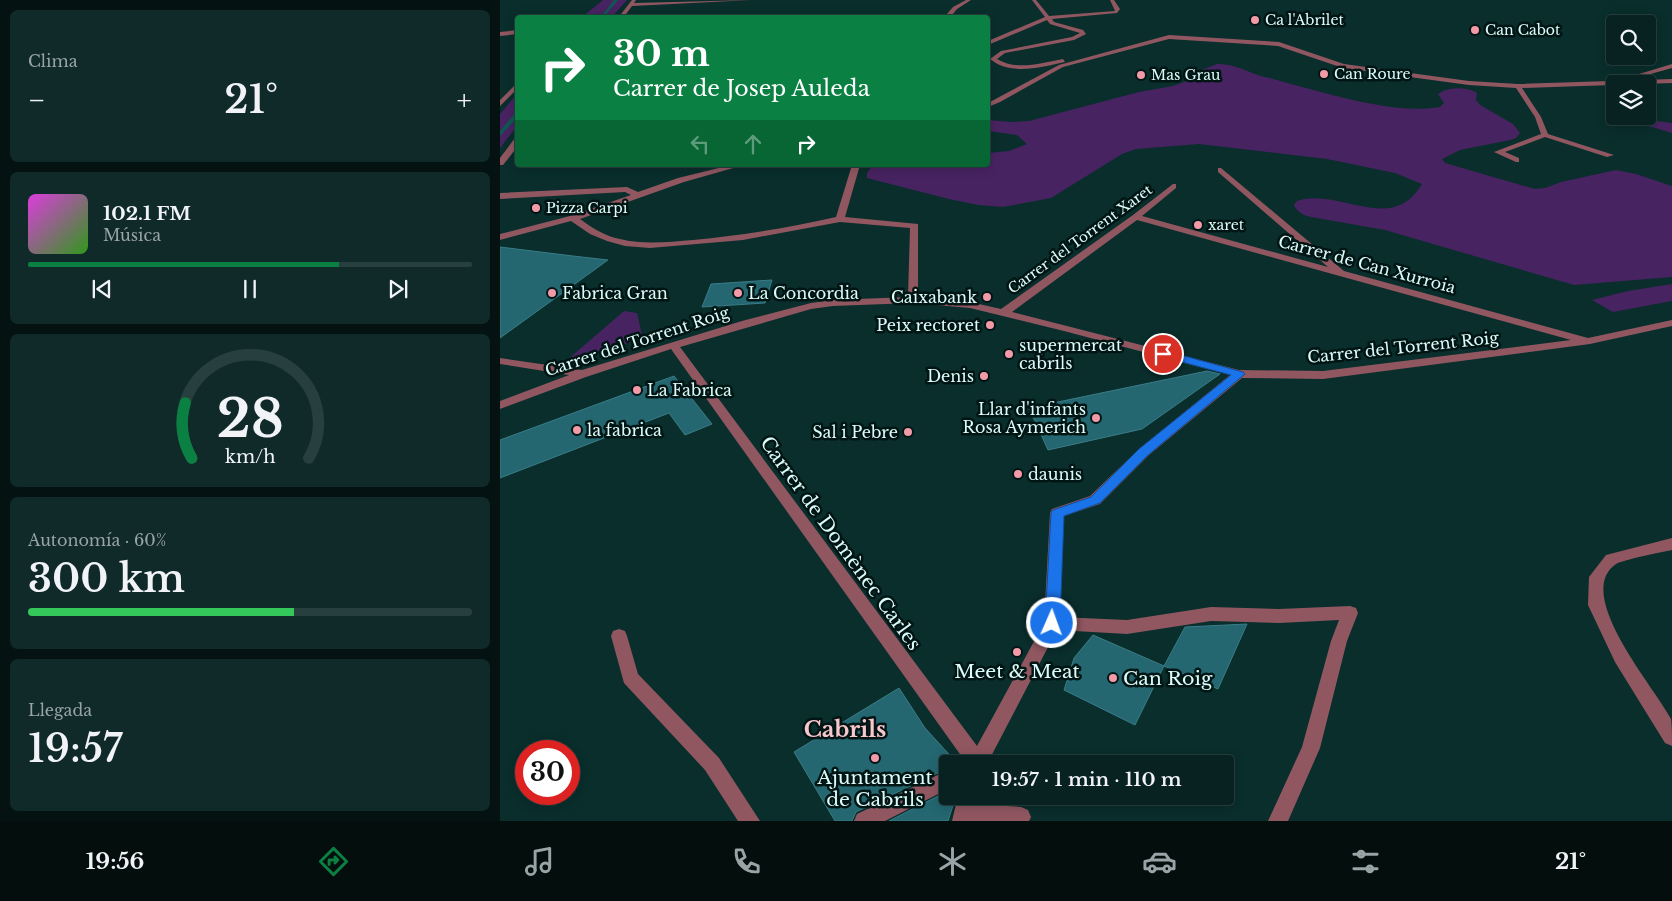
<!DOCTYPE html>
<html lang="es">
<head>
<meta charset="utf-8">
<style>
	body { margin:0; font-family:"Libre Baskerville",serif; background:#102a2a; color:#f1f3f6; height:100vh; display:flex; flex-direction:column; font-size:19px; white-space:nowrap }
	* { box-sizing:border-box; margin:0 }
	p { font-size:16px; color:#98a4a5 }
	.icon { flex:none; width:28px; height:28px; fill:none; stroke:currentColor; stroke-width:2; stroke-linecap:round; stroke-linejoin:round }
	.map { position:relative; flex:1; overflow:hidden }
	.drawer { display:flex; flex-direction:column; gap:10px; padding:10px; background:#041312; width:500px }
	.drawer>* { flex:none }
	.banner { position:absolute; left:15px; top:15px; width:475px; height:152px; border-radius:5px; box-shadow:0 2px 12px #0003,0 0 0 1px #283f3f; background:#0b8043; color:#fff; overflow:hidden }
	.buttons { position:absolute; left:1106px; top:15px; display:grid; gap:10px }
	.buttons a { display:grid; place-items:center; width:50px; height:50px; border-radius:5px; background:#072221; box-shadow:0 2px 12px #0003,0 0 0 1px #283f3f; font-size:25px }
	.speed { position:absolute; left:15px; top:740px; display:flex; gap:10px; font-size:25px; font-weight:700; text-align:center }
	.speed>* { display:grid; place-content:center; width:65px; height:65px; border-radius:50%; background:#072221; box-shadow:0 2px 12px #0003,0 0 0 1px #283f3f; line-height:1 }
	.speed .limit { border:8px solid #d22; background:#fff; color:#111 }
	.pin { position:absolute; display:grid; place-items:center; width:42px; height:42px; color:#fff; margin:-21px; border:2px solid #fff; border-radius:50%; box-shadow:0 1px 5px #0007 }
	.me { position:absolute; width:55px; margin:-28px; rotate:2deg; stroke-linejoin:round; filter:drop-shadow(0 0 4px #0008) }
	.turn { display:flex; align-items:center; gap:18px; height:105px; padding:0 15px; font-size:22px }
	.turn .icon { width:65px; height:65px; stroke-width:2.5 }
	.turn b { display:block; font-size:35px; line-height:42px }
	.lanes { display:flex; align-items:center; height:48px; padding:0 15px; background:#0003; justify-content:center; gap:25px; direction:ltr }
	.lanes .off { opacity:.35 }
	.big { font-size:38px; font-weight:600; line-height:1.1 }
	.drawer .card { flex:1; display:flex; flex-direction:column; justify-content:center; gap:8px; min-width:0; padding:0 18px; border-radius:8px; background:#102a2a }
	.drawer .dial { align-items:center; gap:0 }
	.dial svg { height:130px; overflow:visible; fill:none; stroke:#283f3f; stroke-width:7; stroke-linecap:round; text-anchor:middle }
	.dial text { fill:#f1f3f6; stroke:none }
	.song { display:flex; align-items:center; gap:15px }
	.cover { width:60px; height:60px; border-radius:8px; background:linear-gradient(135deg,hsl(300 70% 55%),hsl(110 70% 35%)) }
	.played { height:5px; border-radius:2px; background:linear-gradient(90deg,#0b8043 70%,#283f3f 70%) }
	.keys { display:flex; justify-content:space-around; direction:ltr }
	.heat { display:flex; justify-content:space-between; align-items:center; font-size:28px; direction:ltr }
	.charge { height:8px; border-radius:4px; background:linear-gradient(90deg,#34c759 60%,#283f3f 0) }
	.trip { position:absolute; left:439px; top:755px; width:295px; height:50px; border-radius:5px; background:#072221; box-shadow:0 2px 12px #0003,0 0 0 1px #283f3f; font-weight:600; line-height:50px; text-align:center }
	.menu { display:flex; height:80px; justify-content:space-around; align-items:center; background:#030e0d; color:#98a4a5 }
	.menu .icon { width:35px; height:35px }
	.menu .active { color:#0b8043 }
	.menu b { font-size:22px; color:#f1f3f6 }
	main { display:flex; flex:1; min-height:0 }
	.map>svg:first-child { display:block }
</style>
</head>
<body>
<main>
<section class="drawer">
<div class="card"><p>Clima</p>
<div class="heat"><a>−</a><b class="big">21°</b><a>+</a></div>
</div>
<div class="card">
<div class="song"><i class="cover"></i><div><b>102.1 FM</b><p>Música</p></div></div>
<div class="played"></div>
<div class="keys"><svg class="icon" aria-label="previous" viewBox="0 0 24 24"><path d="M18 5L8 12l10 7zM5 5v14"/></svg><svg class="icon" aria-label="pause" viewBox="0 0 24 24"><path d="M8 5v14M16 5v14"/></svg><svg class="icon" aria-label="next" viewBox="0 0 24 24"><path d="M6 5l10 7-10 7zM19 5v14"/></svg></div>
</div>
<div class="card dial"><svg viewBox="0 0 100 80">
<path d="M14 69A42 42 0 1 1 86 69"/>
<path d="M14 69A42 42 0 0 1 10 35" stroke="#0b8043"/>
<text x="50" y="56" font-size="32" font-weight="700">28</text>
<text x="50" y="72" font-size="11">km/h</text>
</svg></div>
<div class="card"><p>Autonomía · 60%</p><b class="big">300 km</b><div class="charge"></div></div>
<div class="card"><p>Llegada</p><b class="big">19:57</b></div>
</section>
<div class="map">
<svg width="1172" height="821" viewBox="0 0 1172 821">
	<rect width="100%" height="100%" fill="#092e2c"/>
	<path fill="#482361" d="M103,0H127L112,17H82Z
		M717,64C734,63 749,73 765,77C813,89 891,116 940,107L944,103L938,94C947,87 967,86 977,93L976,100L980,105L1013,124L1020,133L1016,138L1010,140L960,150L942,159L945,163L1035,189L1045,188L1061,182L1116,170L1136,174L1172,186V277L1074,285L885,230L811,217C803,215 798,213 794,205L797,201C839,187 891,236 922,184L895,173L827,159L699,144L636,149L622,154L551,198L503,207L478,205L449,199L367,178V173L373,165H488V153L509,151L527,144L517,135L488,131V120L512,122L529,121L639,92L673,86L695,78L699,71Z
		M17,94V126L0,148V114Z
		M1148,120L1172,123V133L1142,124V121Z
		M1172,284V301L1113,312L1092,300L1128,291Z
		M124,311L137,313L143,339L67,360Z"/>
	<g fill="none" stroke-linecap="round" stroke-linejoin="round">
		<path fill="#0e5854" fill-rule="evenodd" d="M114,0H118L103,18H100Z
			M16,112H18V117L0,136V131Z"/>
	</g>
	<path fill="#246771" stroke="#3a7c87" d="M0,247L73,256L108,260L0,338Z
		M272,280L265,303L202,307L211,284Z
		M707,371L720,374L642,429L548,450L529,408Z
		M174,376L212,424L185,435L169,413L0,478V440Z
		M747,624L718,689L664,666L685,627Z
		M593,635L664,666L635,725L564,690L574,658Z
		M399,688L425,728L457,763L448,764V768L356,812L352,821H335L294,752Z
		M438,796H456L448,821H389Z"/>
	<g fill="none" stroke-linecap="round" stroke-linejoin="round">
		<path fill="#915761" fill-rule="evenodd" d="M132,0H136L134,3L252,0L132,6L123,18H118Z
			M466,0H471L457,9L452,15V18H447L446,15L453,7Z
			M532,0H536L549,16L615,11L610,0H614L620,9L617,13L552,19L554,22L583,30L586,34L574,40L505,53L497,59C516,71 542,63 563,59L565,62C542,67 510,76 490,59L501,51L572,37L580,33L550,24L547,20L488,45V41L545,17Z
			M18,30V34L0,36V32Z
			M669,35L779,42L844,64L969,81L1018,84L1172,79V83L1022,88L1041,117L1048,134L1114,155L1107,157L1045,137L1005,152L1019,158V162H1016L994,152L1041,134L1035,117L1016,88L969,85L843,68L778,46L669,39L563,67L500,102L488,107V103L559,65Z
			M1172,64V68L1129,80L1126,78Z
			M18,82V88L0,106V100Z
			M15,138H18V146L3,165H0V158Z
			M231,165H244L184,182L80,219C92,228 105,236 120,239C144,245 169,242 193,240C241,235 289,228 336,217L352,165H360L345,217L418,224V297L470,302L501,309L633,215L673,184H676V188L642,216L828,267L718,172V168H721L844,271L1088,338L1172,320V326L1090,344L823,379L742,378L649,455L600,504L564,516L560,617L627,620L711,607L779,609L850,606L856,608L858,613L847,641L820,748L788,821H768L802,747L831,641L839,620L779,623L711,621L627,634L557,630L487,764H467L171,349L86,377L0,409V401L69,375L0,364V358L82,370L242,321L311,303L333,300L408,297L410,228L340,222L243,240L150,248L125,246L107,241L90,234L71,221L0,240V234L70,216L131,195L125,192L0,199V193L127,187L138,192L178,178ZM637,220L1071,340L823,371L739,370L512,312ZM413,303L470,308L564,331L730,375L639,449L590,496L552,509L550,513L544,623L477,746L180,347L311,309L333,306Z
			M1172,538V550C1162,552 1122,560 1116,564C1072,594 1156,689 1171,719C1172,726 1172,738 1172,746L1165,743L1115,662L1088,605L1089,577L1106,555Z
			M119,629L125,631L127,636L138,674L219,758L260,821H238L205,770L124,683L111,636L113,631Z
			M448,770V789L385,821H354L357,814Z
			M458,796H478L476,804L521,807L528,810L531,817L529,821H452Z"/>
	</g>
	<path fill="#1a73e8" stroke="#114b97" d="M659,351H666L743,372L745,374L648,455L600,503L564,516L560,623L558,627L552,629L547,627L545,623L551,513L553,510L591,497L639,449L731,375L659,356L657,354Z"/>
	<g fill="#f39aa9" stroke="#001514" stroke-width="2">
		<circle cx="755" cy="20" r="5"/>
		<circle cx="975" cy="30" r="5"/>
		<circle cx="824" cy="74" r="5"/>
		<circle cx="641" cy="75" r="5"/>
		<circle cx="36" cy="208" r="5"/>
		<circle cx="698" cy="225" r="5"/>
		<circle cx="52" cy="293" r="5"/>
		<circle cx="238" cy="293" r="5"/>
		<circle cx="487" cy="297" r="5"/>
		<circle cx="490" cy="325" r="5"/>
		<circle cx="509" cy="354" r="5"/>
		<circle cx="484" cy="376" r="5"/>
		<circle cx="137" cy="390" r="5"/>
		<circle cx="596" cy="418" r="5"/>
		<circle cx="77" cy="430" r="5"/>
		<circle cx="408" cy="432" r="5"/>
		<circle cx="518" cy="474" r="5"/>
		<circle cx="517" cy="652" r="5"/>
		<circle cx="613" cy="678" r="5"/>
		<circle cx="375" cy="758" r="5"/>
	</g>
	<g text-anchor="middle" stroke-width="5" stroke-linejoin="round" paint-order="stroke">
		<g font-size="14" fill="#dbfcf8" stroke="#001514" text-anchor="start">
			<text x="765" y="25">Ca l'Abrilet</text>
			<text x="985" y="35">Can Cabot</text>
			<text x="834" y="79">Can Roure</text>
			<text x="651" y="80">Mas Grau</text>
			<text x="46" y="213">Pizza Carpi</text>
			<text x="708" y="230">xaret</text>
		</g>
		<g font-size="14" fill="#dbfcf8" stroke="#001514">
			<text transform="translate(580 239) rotate(-36)" y="5">Carrer del Torrent Xaret</text>
		</g>
		<g font-size="16" fill="#dbfcf8" stroke="#001514">
			<text transform="translate(867 264) rotate(15)" y="6">Carrer de Can Xurroia</text>
			<text transform="translate(137 341) rotate(-18)" y="6">Carrer del Torrent Roig</text>
			<text transform="translate(903 347) rotate(-6)" y="6">Carrer del Torrent Roig</text>
		</g>
		<g font-size="16" fill="#dbfcf8" stroke="#001514" text-anchor="start">
			<text x="62" y="299">Fabrica Gran</text>
			<text x="248" y="299">La Concordia</text>
			<text x="477" y="303" text-anchor="end">Caixabank</text>
			<text x="480" y="331" text-anchor="end">Peix rectoret</text>
			<text x="519" y="351">supermercat<tspan x="519" dy="18">cabrils</tspan></text>
			<text x="474" y="382" text-anchor="end">Denis</text>
			<text x="147" y="396">La Fabrica</text>
			<text x="586" y="415" text-anchor="end">Llar d'infants<tspan x="586" dy="18">Rosa Aymerich</tspan></text>
			<text x="87" y="436">la fabrica</text>
			<text x="398" y="438" text-anchor="end">Sal i Pebre</text>
			<text x="528" y="480">daunis</text>
		</g>
		<g font-size="19" fill="#dbfcf8" stroke="#001514">
			<text transform="translate(341 543) rotate(54)" y="7">Carrer de Domènec Carles</text>
		</g>
		<g font-size="19" fill="#dbfcf8" stroke="#001514">
			<text x="517" y="678">Meet &amp; Meat</text>
			<text x="623" y="685" text-anchor="start">Can Roig</text>
			<text x="375" y="784">Ajuntament<tspan x="375" dy="22">de Cabrils</tspan></text>
		</g>
		<g font-size="22" font-weight="bold" fill="#fac6cd" stroke="#001514">
			<text x="345" y="737">Cabrils</text>
		</g>
	</g>
</svg>
<div class="buttons">
<a><svg class="icon" aria-label="search" viewBox="0 0 24 24"><circle cx="10" cy="10" r="6"/><path d="M15 15l6 6"/></svg></a>
<a><svg class="icon" aria-label="layers" viewBox="0 0 24 24"><path d="M12 4l9 5-9 5-9-5zM3 14l9 5 9-5"/></svg></a>
</div>
<div class="speed"><div class="limit">30</div></div>
<div class="pin" style="left:663px;top:354px;background:#d93025"><svg class="icon" aria-label="arrive" viewBox="0 0 24 24"><path d="M6 21V4h12l-3 4 3 4H6"/></svg></div>
<svg class="me" style="left:552px;top:623px" viewBox="-20 -20 40 40"><circle r="17" fill="#1a73e8" stroke="#fff" stroke-width="3"/><path d="M0-11L8 9 0 5-8 9z" fill="#fff"/></svg>
<div class="trip">19:57 · 1 min · 110 m</div>
<div class="banner">
<div class="turn"><svg class="icon" aria-label="right" viewBox="0 0 24 24"><path d="M7 20v-9h11M14 6l5 5-5 5"/></svg><div><b>30 m</b>Carrer de Josep Auleda</div></div>
<div class="lanes"><svg class="icon off" aria-label="left" viewBox="0 0 24 24"><path d="M17 20v-9H6M10 6l-5 5 5 5"/></svg><svg class="icon off" aria-label="ahead" viewBox="0 0 24 24"><path d="M12 20V5M6 11l6-6 6 6"/></svg><svg class="icon" aria-label="right" viewBox="0 0 24 24"><path d="M7 20v-9h11M14 6l5 5-5 5"/></svg></div>
</div>
</div>
</main>
<nav class="menu">
<b>19:56</b>
<svg class="icon active" aria-label="directions" viewBox="0 0 24 24"><path d="M12 3l9 9-9 9-9-9zM9 14v-3h6M13 9l2 2-2 2"/></svg>
<svg class="icon" aria-label="music" viewBox="0 0 24 24"><path d="M9 18V5l10-2v13"/><circle cx="6" cy="18" r="3"/><circle cx="16" cy="16" r="3"/></svg>
<svg class="icon" aria-label="phone" viewBox="0 0 24 24"><path d="M5 4h4l2 5-3 2q2 4 5 5l2-3 5 2v4C11 20 4 13 5 4z"/></svg>
<svg class="icon" aria-label="climate" viewBox="0 0 24 24"><path d="M12 3v18M4 7l16 10M4 17L20 7"/></svg>
<svg class="icon" aria-label="car" viewBox="0 0 24 24"><path d="M5 17H2v-5l4-1 3-4h7l3 4 3 1v5h-3M9 17h6M6 11h13"/><circle cx="7" cy="17" r="2"/><circle cx="17" cy="17" r="2"/></svg>
<svg class="icon" aria-label="filters" viewBox="0 0 24 24"><path d="M4 7h16M4 17h16"/><circle cx="9" cy="7" r="2"/><circle cx="15" cy="17" r="2"/></svg>
<b>21°</b>
</nav>
</body>
</html>
